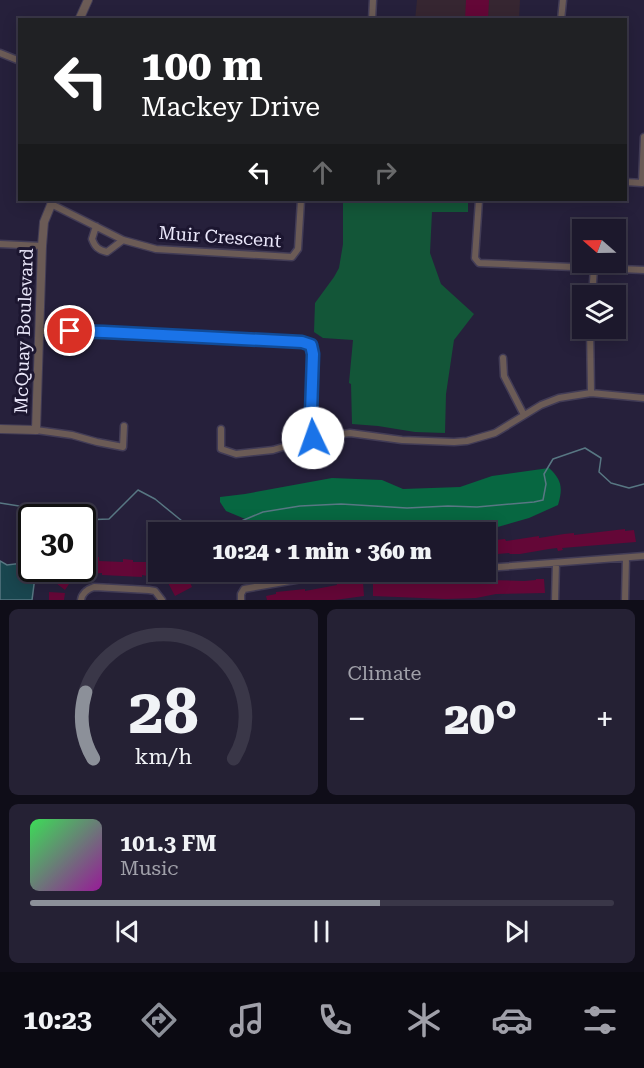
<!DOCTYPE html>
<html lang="en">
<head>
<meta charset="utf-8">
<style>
	body { margin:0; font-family:"Roboto Serif",serif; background:#252134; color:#f1f3f6; height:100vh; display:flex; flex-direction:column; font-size:22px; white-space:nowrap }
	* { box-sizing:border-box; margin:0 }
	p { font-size:20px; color:#a0a0a9 }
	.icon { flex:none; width:33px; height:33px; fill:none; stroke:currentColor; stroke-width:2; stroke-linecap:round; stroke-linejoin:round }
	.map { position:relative; height:600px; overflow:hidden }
	.sheet { display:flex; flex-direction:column; gap:9px; padding:9px; background:#0f0d18; flex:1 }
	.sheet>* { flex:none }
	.hud { position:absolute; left:18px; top:18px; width:609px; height:183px; border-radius:0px; box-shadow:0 3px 15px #0003,0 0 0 2px #3a3748; background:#202124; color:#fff; overflow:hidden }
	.needle { width:39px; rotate:290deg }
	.tools { position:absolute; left:572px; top:219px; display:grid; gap:12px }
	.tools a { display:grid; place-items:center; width:54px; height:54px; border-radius:0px; background:#1c182c; box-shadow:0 3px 15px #0003,0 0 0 2px #3a3748; font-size:30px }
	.speed { position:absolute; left:18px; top:504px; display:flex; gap:12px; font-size:30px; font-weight:700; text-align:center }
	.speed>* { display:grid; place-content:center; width:78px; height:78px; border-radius:50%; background:#1c182c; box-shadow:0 3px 15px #0003,0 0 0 2px #3a3748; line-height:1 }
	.speed .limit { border:3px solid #111; border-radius:9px; background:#fff; color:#111 }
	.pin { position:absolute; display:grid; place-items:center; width:51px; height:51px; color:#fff; margin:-26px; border:3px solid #fff; border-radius:50%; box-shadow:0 2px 6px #0007 }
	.me { position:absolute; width:66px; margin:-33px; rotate:357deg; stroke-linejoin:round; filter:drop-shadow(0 0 4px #0008) }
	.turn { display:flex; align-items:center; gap:21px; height:126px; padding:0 24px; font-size:27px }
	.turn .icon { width:78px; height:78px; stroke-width:2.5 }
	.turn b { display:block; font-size:42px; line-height:51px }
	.lanes { display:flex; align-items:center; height:57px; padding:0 24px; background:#0003; justify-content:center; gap:30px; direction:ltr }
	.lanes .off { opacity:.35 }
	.big { font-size:45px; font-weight:800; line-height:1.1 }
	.sheet .card { flex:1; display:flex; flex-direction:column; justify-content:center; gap:9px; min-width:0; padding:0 21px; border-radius:9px; background:#252134 }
	.sheet .dial { align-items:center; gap:0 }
	.dial svg { height:156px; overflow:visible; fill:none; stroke:#3a3748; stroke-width:7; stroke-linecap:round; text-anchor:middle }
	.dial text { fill:#f1f3f6; stroke:none }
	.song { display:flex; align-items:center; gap:18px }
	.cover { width:72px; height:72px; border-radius:9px; background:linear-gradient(135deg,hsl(130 70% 55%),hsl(300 70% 35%)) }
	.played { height:6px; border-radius:3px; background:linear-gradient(90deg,#8c9099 60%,#3a3748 60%) }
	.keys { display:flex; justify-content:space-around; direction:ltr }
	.heat { display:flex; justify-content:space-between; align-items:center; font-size:33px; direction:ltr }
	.sheet .tiles { flex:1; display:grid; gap:9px; grid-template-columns:1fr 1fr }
	.card:last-child { grid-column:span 2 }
	.trip { position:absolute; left:148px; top:522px; width:348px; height:60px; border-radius:0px; background:#1c182c; box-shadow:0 3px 15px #0003,0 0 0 2px #3a3748; font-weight:800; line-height:60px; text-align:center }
	.tabs { display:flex; height:96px; justify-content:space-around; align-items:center; background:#0b0a12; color:#a0a0a9 }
	.tabs .icon { width:42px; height:42px }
	.tabs .current { color:#8c9099 }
	.tabs b { font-size:27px; color:#f1f3f6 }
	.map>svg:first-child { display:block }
</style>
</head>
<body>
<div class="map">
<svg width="644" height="600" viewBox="0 0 644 600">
	<rect width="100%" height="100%" fill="#26203b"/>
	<path fill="#362631" d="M417,0H520L519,19L415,20Z"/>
	<path fill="#135638" d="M343,200H468V212H432L430,253L441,284L474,314L454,340L446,394L445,433L415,432L378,426L352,424L351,384L349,383L353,340L323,338L314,332L315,303L334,277L339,268L343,244Z"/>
	<path fill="#076741" d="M549,468C562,480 563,488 558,505L529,518L487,530L446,532H395L368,529L334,528L297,531L272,530L226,511L220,502V497L245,494L332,478L382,480L403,489L460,487L492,476Z"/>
	<path fill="#19464f" stroke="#587783" stroke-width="1.5" d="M0,561L7,565L31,562L32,568L36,569L32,600H0Z"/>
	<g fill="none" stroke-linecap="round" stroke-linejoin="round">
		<path stroke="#587783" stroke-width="1.5" d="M0,503L51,511L73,518
			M82,520L109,519L138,490L155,499L182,521L196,529L227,527L263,512L300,506L341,504L407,508L448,506L477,507L534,502L543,500L546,484L544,474L553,459L585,448L601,458L599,472L611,483L629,488L644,484"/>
	</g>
	<path fill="#640737" d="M466,0H489L488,20H465Z
		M625,529V531L634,530L636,542L562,548L563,550L558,551L557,548L549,549L520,554H510L509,553L486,555V541L505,539L506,541L539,536V538L564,534L574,533V535Z
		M99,557V561L123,562V559L133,560V562H146L159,564V572H165L163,579L142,575V577L102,575V573L81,575L80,568H82V560Z
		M60,568H72L77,572L65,590L52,580Z
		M177,572H181L187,579L188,578L192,587L175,596L166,579Z
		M536,579H544L545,593L496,594L476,598L446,599L373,596V584H376V583H393V580L408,581V583L440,584L460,581V583L463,582L464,583L490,580L524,581L536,580Z
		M353,580V582H363L364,596L335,600H267L266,596L276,594V592L305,589V591L337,585L336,582Z
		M49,592L65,593L64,600H49Z"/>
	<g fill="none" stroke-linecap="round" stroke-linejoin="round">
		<defs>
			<path id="minor" d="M372,20L373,0
				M561,20L563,0
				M0,53L20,61
				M626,182L642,183L644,137
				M479,200L475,258L479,263L644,270
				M51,204L123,240L156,249L292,257L298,249L301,200
				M96,226L92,239C95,247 98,250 107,252L123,240
				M0,244L42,246
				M592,296L594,268
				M590,328L591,393
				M40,331H104L302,342L311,345L313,354L311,413L313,438
				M503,358L504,376L524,415
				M221,429V449L236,454L273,450L313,438L350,433L402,440L454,442L467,441L495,433L541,405L559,398L591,393L644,398
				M36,430L72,435L97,442L123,447L124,426
				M486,568L644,556
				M439,572H440
				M81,600C82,593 88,589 94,587L149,590L155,591L162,600
				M241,600V594L244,589L342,572
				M555,600L556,563
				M625,600L626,558"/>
			<path id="tertiary" d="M79,20L88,0
				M0,429L36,430L42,246L44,222L53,200"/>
		</defs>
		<use href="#minor" stroke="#423c56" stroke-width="9"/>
		<use href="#tertiary" stroke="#423c56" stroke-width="10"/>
		<use href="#minor" stroke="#6b5b56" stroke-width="6"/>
		<use href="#tertiary" stroke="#6b5b56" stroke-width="8"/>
	</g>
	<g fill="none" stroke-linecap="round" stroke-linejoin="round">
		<defs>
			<path id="route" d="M70,331L104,332L302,342L311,345L313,354L311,413L313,438"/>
		</defs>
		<use href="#route" stroke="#114b97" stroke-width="15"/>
		<use href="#route" stroke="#1a73e8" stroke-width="10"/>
	</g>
	<g text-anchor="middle" stroke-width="6" stroke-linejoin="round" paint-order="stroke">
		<g font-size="18" fill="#ebe8fb" stroke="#1c1630">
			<text transform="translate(220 237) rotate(4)" y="6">Muir Crescent</text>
			<text transform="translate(24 331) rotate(-88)" y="6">McQuay Boulevard</text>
		</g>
	</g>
</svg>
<div class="tools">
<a><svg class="needle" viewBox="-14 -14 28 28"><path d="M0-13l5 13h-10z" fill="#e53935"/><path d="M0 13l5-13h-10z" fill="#a0a0a9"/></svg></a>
<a><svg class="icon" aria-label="layers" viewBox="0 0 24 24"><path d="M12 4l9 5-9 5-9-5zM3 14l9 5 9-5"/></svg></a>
</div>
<div class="speed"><div class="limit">30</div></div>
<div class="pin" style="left:70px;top:331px;background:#d93025"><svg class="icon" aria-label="arrive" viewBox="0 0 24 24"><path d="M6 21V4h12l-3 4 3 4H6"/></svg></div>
<svg class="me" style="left:313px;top:438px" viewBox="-20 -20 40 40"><circle r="19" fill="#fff"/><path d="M0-13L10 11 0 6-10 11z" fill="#1a73e8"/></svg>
<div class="trip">10:24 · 1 min · 360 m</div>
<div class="hud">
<div class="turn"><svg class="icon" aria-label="left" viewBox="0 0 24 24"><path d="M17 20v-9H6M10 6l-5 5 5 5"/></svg><div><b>100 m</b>Mackey Drive</div></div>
<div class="lanes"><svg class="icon" aria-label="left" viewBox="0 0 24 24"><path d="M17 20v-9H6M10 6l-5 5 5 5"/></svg><svg class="icon off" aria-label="ahead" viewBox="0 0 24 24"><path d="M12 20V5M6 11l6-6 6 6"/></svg><svg class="icon off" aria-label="right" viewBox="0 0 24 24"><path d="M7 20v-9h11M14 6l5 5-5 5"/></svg></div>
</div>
</div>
<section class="sheet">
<div class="tiles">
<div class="card dial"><svg viewBox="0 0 100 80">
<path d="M14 69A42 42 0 1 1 86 69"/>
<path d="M14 69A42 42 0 0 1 10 35" stroke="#8c9099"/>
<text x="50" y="56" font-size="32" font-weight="700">28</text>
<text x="50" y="72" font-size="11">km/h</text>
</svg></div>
<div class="card"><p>Climate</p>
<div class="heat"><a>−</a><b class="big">20°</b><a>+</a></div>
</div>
<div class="card">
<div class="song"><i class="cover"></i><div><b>101.3 FM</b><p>Music</p></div></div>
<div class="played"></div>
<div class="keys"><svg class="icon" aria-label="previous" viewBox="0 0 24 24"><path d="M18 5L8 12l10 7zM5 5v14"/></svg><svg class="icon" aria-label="pause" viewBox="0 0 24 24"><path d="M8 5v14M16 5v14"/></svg><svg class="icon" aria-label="next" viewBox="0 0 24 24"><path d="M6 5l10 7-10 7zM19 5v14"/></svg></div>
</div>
</div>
</section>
<nav class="tabs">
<b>10:23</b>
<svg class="icon current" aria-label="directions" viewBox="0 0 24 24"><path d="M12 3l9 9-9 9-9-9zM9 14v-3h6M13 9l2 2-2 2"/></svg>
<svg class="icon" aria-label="music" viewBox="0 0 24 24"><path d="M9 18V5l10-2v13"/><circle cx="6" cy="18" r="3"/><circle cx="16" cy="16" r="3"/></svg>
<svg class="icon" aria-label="phone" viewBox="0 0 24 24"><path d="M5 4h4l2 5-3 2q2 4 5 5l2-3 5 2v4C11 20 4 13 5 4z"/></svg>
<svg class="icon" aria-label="climate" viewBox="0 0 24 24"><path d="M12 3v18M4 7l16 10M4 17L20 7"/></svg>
<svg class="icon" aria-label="car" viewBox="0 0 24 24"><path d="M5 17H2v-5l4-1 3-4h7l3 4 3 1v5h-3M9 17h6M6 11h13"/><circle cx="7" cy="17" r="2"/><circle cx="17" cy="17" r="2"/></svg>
<svg class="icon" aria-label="filters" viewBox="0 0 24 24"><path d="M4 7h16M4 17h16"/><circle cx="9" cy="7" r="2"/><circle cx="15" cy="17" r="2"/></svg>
</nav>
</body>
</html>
